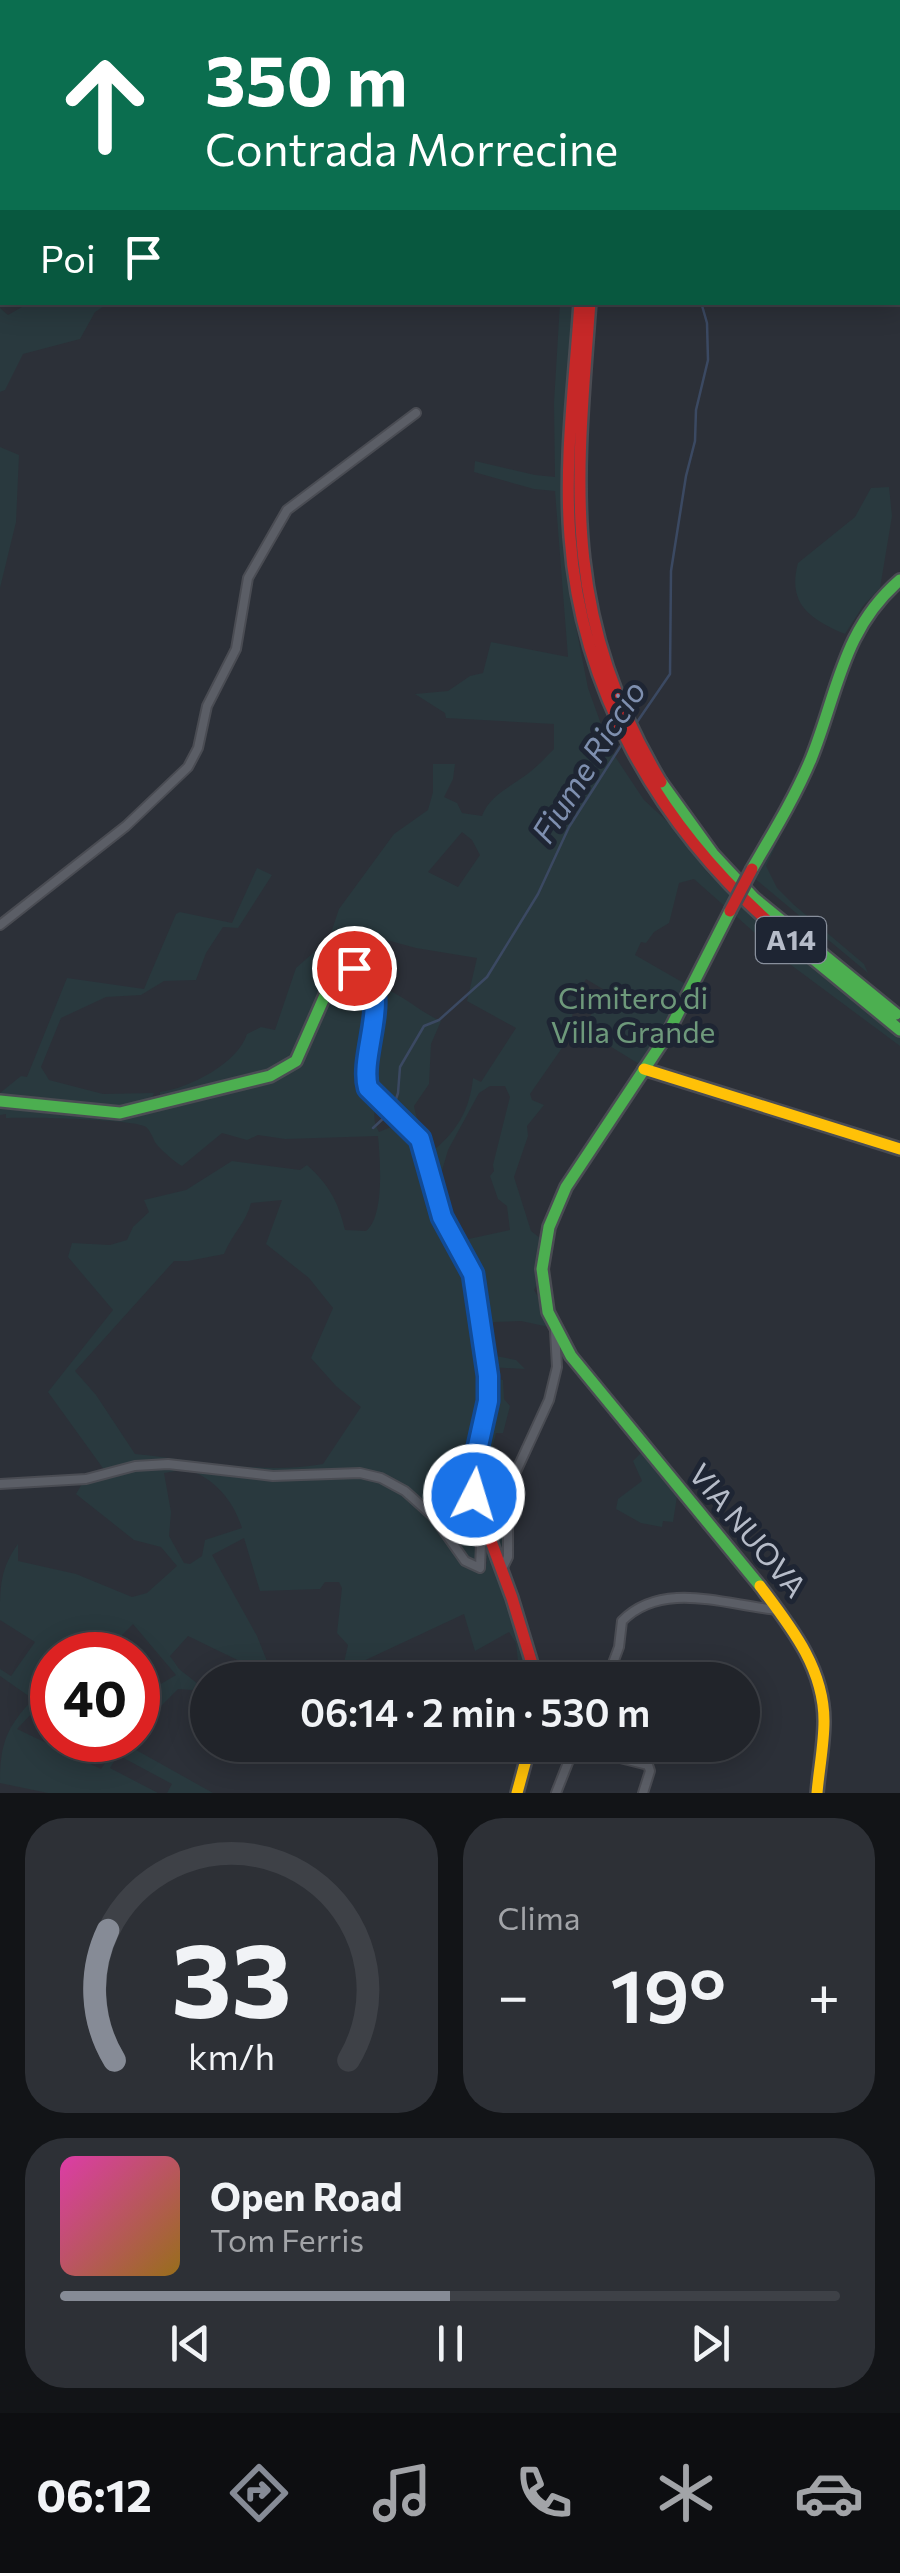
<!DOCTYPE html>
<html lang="it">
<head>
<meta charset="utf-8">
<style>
	body { margin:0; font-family:Commissioner,sans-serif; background:#2d3036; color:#f1f3f6; height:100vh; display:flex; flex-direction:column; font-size:38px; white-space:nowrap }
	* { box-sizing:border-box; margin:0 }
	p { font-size:32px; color:#a2a4a8 }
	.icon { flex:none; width:55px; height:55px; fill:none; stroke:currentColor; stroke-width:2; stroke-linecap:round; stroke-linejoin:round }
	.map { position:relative; height:1793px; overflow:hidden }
	.details { display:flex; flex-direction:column; gap:25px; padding:25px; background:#121417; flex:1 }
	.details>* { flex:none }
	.banner { position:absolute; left:0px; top:0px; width:900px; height:305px; box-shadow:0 5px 25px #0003,0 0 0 2px #3e4147; background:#0b6e4f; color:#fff; overflow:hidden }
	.speed { position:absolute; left:30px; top:1632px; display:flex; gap:20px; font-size:50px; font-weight:700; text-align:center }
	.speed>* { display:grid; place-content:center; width:130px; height:130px; border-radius:50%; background:#21242a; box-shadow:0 5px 25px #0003,0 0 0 2px #3e4147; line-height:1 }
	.speed .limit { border:15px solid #d22; background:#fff; color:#111 }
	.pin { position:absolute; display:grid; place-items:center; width:85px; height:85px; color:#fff; margin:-42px; border:5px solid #fff; border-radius:50%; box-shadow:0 2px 10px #0007 }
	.me { position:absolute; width:110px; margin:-55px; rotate:5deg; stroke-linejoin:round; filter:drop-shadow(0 0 8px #0008) }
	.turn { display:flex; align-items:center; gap:35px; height:210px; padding:0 40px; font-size:45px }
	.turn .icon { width:130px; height:130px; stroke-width:2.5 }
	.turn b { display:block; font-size:70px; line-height:85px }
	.then { display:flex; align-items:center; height:95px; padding:0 40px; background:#0003; gap:20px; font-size:38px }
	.big { font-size:75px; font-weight:600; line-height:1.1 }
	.details .card { flex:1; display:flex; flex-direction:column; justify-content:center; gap:15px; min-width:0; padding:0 35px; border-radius:40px; background:#2d3036 }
	.details .dial { align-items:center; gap:0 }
	.dial svg { height:260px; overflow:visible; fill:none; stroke:#3e4147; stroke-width:7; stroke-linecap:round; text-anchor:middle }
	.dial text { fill:#f1f3f6; stroke:none }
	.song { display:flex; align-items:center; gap:30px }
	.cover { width:120px; height:120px; border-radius:15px; background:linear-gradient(135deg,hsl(320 70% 55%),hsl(40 70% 35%)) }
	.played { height:10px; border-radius:5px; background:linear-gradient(90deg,#868b96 50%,#3e4147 50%) }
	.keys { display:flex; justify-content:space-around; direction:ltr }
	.heat { display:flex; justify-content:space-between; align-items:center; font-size:55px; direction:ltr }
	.details .tiles { flex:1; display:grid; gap:25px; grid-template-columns:1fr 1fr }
	.card:last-child { grid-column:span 2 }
	.trip { position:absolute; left:190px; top:1662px; width:570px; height:100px; border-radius:50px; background:#21242a; box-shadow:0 5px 25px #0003,0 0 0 2px #3e4147; font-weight:600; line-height:100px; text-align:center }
	.menu { display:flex; height:160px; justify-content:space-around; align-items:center; background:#0d0e11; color:#a2a4a8 }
	.menu .icon { width:70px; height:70px }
	.menu .active { color:#868b96 }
	.menu b { font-size:45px; color:#f1f3f6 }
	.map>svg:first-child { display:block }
</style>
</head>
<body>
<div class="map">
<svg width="900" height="1793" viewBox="0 0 900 1793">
	<rect width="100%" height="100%" fill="#2c3038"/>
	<path fill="#29393e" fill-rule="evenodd" d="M29,303H109L95,312L80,339L23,354L5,390L0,392V308L8,315Z
		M560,303H573L563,475L564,537L576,627L588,688L610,749L644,800L670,824L708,873L805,961L900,1038V1046L791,965L694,879L679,883L669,923L654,932L646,943L641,942L635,955L689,986L644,1067L582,1029L606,991L586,979L578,995L564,1045L530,1094L532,1100L544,1105L527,1126L528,1136L514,1177L531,1231L540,1238V1279L534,1290L543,1305L549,1327L521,1321L494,1322L488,1327L491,1355L516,1360L525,1369L490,1367L476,1278L445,1217L429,1152L380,1096L369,1078L378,987L342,967L295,1057L276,1074L159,1101L160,1092C190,1088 238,1063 247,1034L261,1027L275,1030L296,968L329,939L339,909L394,834L428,810L433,792V764H455L453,779L444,797L457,803L462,813L482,816C490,794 513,786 530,772C539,765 546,757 554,749V724L446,718L445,713L415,694L448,691L470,676L483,673L491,642L568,657L555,491L534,489L474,472L475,461L535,475L555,477L554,403ZM462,832L472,840L480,855L458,887L428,872ZM361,933L416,948L477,958L467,1001L516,1028L481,1082L473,1078C470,1108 458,1130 435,1149C428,1135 416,1123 414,1106L429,1084L431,1044L441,1021C419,1012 401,992 378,987L374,971L351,961ZM490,1086H505L510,1097L493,1165L494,1171L490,1176L498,1199L507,1206L510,1230L464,1240L445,1196L441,1174L448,1150L479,1093Z
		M0,447L19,455L16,522L0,588Z
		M889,487L892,516L880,588L863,606L845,634C810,619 787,604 798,563L855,517L871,488Z
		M805,784L766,866L777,888L793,904L864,964L868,973L753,877Z
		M257,868L272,875L238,928L223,927L206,953L196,980L164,981L141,995L106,997L61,1018L41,1067L49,1080L103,1094L154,1093L150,1102L117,1108L40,1098H0V1093L21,1076L27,1077L67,978L144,989L176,914L180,912L232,923Z
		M352,975C389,985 364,1024 364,1050C364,1065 374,1080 375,1096C376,1109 371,1120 379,1132L391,1127L413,1145L420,1157L470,1280L483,1375L503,1380L504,1399L510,1406L503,1433H496L492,1450L480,1476L507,1483L503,1497L504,1554L478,1490L464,1500C461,1526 486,1539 475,1570L481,1572L487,1563L485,1541L472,1509L477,1512L534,1680H520L516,1643L509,1632L475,1651L464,1614L342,1671L348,1645L337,1633L342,1588L339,1582H325L320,1589L260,1591L244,1538L212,1555L257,1636L273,1676L279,1680L188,1636L170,1656L179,1669L207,1691L178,1689L138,1729V1720L152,1692L138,1685V1678L154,1688L176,1675L133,1624L102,1655H52V1711L35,1710L17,1729L101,1769L120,1741L213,1793H167L172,1784L118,1755L110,1768L158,1793H48L0,1783C0,1744 6,1728 33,1699L0,1676V1669L11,1676L35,1642L0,1620C0,1586 0,1569 18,1544V1561L76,1574L132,1597L147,1593L177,1566L161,1547L134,1540L76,1494L82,1484L78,1477L105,1471L48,1392L113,1310L68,1257L72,1243L110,1245L127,1240L133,1227L149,1212L144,1200L186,1190L232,1161L300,1170L307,1165C329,1185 338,1201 345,1230L366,1231C385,1216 380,1159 378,1136L285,1139L258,1135L247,1140L222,1133L182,1166C173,1161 165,1153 158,1146C153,1141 152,1132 146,1127C135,1119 25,1117 6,1118V1114L0,1115V1105L110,1116L284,1075L339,978ZM282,1200L266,1244L309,1278L333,1308L311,1358L336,1386L361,1407L323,1464C263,1475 196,1460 135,1454L96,1395L75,1371L174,1261H188L224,1254C232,1234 246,1223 251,1203ZM187,1469C215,1479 233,1500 242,1528L205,1540L202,1556L190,1564L184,1563L169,1536L171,1512L164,1473Z
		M645,1449L678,1490L673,1522L663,1521L662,1527L641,1523L616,1509L618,1499L642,1481L633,1461Z"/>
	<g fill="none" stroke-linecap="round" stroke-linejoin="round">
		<path stroke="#3b4962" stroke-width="2.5" d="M827,2L828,0
			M635,725L670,674L671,571L686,476L695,441L696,410L708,360L707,323L701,302
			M394,1105L398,1093L400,1067L424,1026L439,1020L487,977L538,894L569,827L622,744
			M373,1128L386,1116"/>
		<defs>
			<path id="street" d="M0,925L126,826L188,767L198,748L207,706L236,649L248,578L287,510L416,413
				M0,1484L86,1479L135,1466L168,1464L273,1476L360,1473L381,1478L405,1491L434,1517L465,1561L480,1568L481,1543L466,1507L474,1496
				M502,1569L508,1557V1489L549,1400L557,1367L555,1331
				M596,1680L610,1671L619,1647L622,1621C663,1579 728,1606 779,1610
				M620,1758L648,1765L650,1771L643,1793
				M556,1793L575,1745"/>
			<path id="fast" d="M661,782L713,854L754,898L896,1014
				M752,869C773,833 795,797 811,759C838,692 842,630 900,580
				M730,911L667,1035L566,1187L549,1227L542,1269L548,1312L571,1356L760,1586
				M772,925L900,1030
				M0,1101L120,1113L270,1076L296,1061L330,984L340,973L354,969L370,976C385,1012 363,1050 368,1088L420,1139L442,1217L471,1272"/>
			<path id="slow" d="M644,1069L900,1149
				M760,1586C791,1627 824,1668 824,1721C824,1745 819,1769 817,1793
				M517,1793L530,1745"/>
			<path id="jam" d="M599,0V2
				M609,0V2
				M580,302C575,380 564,459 570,537C581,691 658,824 772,925
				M590,302C576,487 561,614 661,782
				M471,1272L488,1375V1401L474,1464V1495L512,1598L537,1680"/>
		</defs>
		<use href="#street" stroke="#4a4c53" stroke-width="12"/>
		<use href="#fast" stroke="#4a4c53" stroke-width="16"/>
		<use href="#slow" stroke="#4a4c53" stroke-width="16"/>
		<use href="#jam" stroke="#4a4c53" stroke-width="16"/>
		<use href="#street" stroke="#5b5e66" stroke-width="8"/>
		<use href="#fast" stroke="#4caf50" stroke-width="11"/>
		<use href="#slow" stroke="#ffc107" stroke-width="11"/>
		<use href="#jam" stroke="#c62828" stroke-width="11"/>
		<defs>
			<path id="jam-bridge" d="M730,911L752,869"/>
		</defs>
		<use href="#jam-bridge" stroke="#4a4c53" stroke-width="16" stroke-linecap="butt"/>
		<use href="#jam-bridge" stroke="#c62828" stroke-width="11"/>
	</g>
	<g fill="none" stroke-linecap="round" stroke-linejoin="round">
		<defs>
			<path id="route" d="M354,968C398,981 358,1053 368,1088L420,1139L442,1217L473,1274L488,1376V1401L474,1464V1495"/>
		</defs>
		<use href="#route" stroke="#114b97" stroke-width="25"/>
		<use href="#route" stroke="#1a73e8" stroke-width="18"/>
	</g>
	<g text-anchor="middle" stroke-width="10" stroke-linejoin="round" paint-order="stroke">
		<rect fill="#1e2533" stroke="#888f9c" stroke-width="2.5" x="756" y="917" width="70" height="46" rx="8"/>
		<g font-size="28" font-weight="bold" fill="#b6bcc9">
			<text x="791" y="950">A14</text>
		</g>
		<g font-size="30" fill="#6e997b" stroke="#1e2533">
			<text x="633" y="1009">Cimitero di<tspan x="633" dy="34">Villa Grande</tspan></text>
		</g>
		<g font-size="30" fill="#b6bcc9" stroke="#1e2533">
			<text transform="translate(747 1531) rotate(50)" y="10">VIA NUOVA</text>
		</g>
		<g font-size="32" font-style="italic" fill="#7e8faf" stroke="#1e2533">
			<text transform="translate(589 762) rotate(-58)" y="11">Fiume Riccio</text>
		</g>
	</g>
</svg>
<div class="speed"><div class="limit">40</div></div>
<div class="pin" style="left:354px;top:968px;background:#d93025"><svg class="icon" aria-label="arrive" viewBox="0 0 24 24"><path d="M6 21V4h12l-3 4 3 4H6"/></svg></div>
<svg class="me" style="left:474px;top:1495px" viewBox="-20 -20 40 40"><circle r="17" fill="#1a73e8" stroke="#fff" stroke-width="3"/><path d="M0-11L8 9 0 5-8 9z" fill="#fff"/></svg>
<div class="trip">06:14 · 2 min · 530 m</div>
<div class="banner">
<div class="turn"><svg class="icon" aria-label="ahead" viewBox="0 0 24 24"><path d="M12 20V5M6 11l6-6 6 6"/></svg><div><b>350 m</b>Contrada Morrecine</div></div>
<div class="then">Poi<svg class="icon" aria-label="arrive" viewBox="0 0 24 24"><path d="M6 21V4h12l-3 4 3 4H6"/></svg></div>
</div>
</div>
<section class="details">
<div class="tiles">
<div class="card dial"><svg viewBox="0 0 100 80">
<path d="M14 69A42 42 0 1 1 86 69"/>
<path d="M14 69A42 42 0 0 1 12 29" stroke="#868b96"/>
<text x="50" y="56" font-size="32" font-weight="700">33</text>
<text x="50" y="72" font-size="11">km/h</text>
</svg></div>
<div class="card"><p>Clima</p>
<div class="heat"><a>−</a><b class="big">19°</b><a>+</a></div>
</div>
<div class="card">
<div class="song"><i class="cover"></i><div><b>Open Road</b><p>Tom Ferris</p></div></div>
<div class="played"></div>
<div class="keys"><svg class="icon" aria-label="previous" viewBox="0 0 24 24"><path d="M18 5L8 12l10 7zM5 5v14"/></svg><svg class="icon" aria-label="pause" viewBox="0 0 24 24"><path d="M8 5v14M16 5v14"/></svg><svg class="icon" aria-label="next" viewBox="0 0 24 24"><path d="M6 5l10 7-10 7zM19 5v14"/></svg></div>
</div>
</div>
</section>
<nav class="menu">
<b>06:12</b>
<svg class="icon active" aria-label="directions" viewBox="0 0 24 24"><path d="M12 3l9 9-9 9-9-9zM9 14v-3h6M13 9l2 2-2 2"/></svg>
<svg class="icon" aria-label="music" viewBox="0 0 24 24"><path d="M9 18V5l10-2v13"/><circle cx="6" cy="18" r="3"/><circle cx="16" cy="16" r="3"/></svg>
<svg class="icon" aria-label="phone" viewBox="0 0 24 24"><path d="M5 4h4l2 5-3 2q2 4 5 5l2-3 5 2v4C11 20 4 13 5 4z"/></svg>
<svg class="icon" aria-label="climate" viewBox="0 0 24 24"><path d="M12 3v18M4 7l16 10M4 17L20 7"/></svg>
<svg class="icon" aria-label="car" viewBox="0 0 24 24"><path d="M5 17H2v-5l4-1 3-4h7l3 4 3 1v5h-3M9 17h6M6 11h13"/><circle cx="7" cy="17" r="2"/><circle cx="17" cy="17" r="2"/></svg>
</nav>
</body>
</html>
